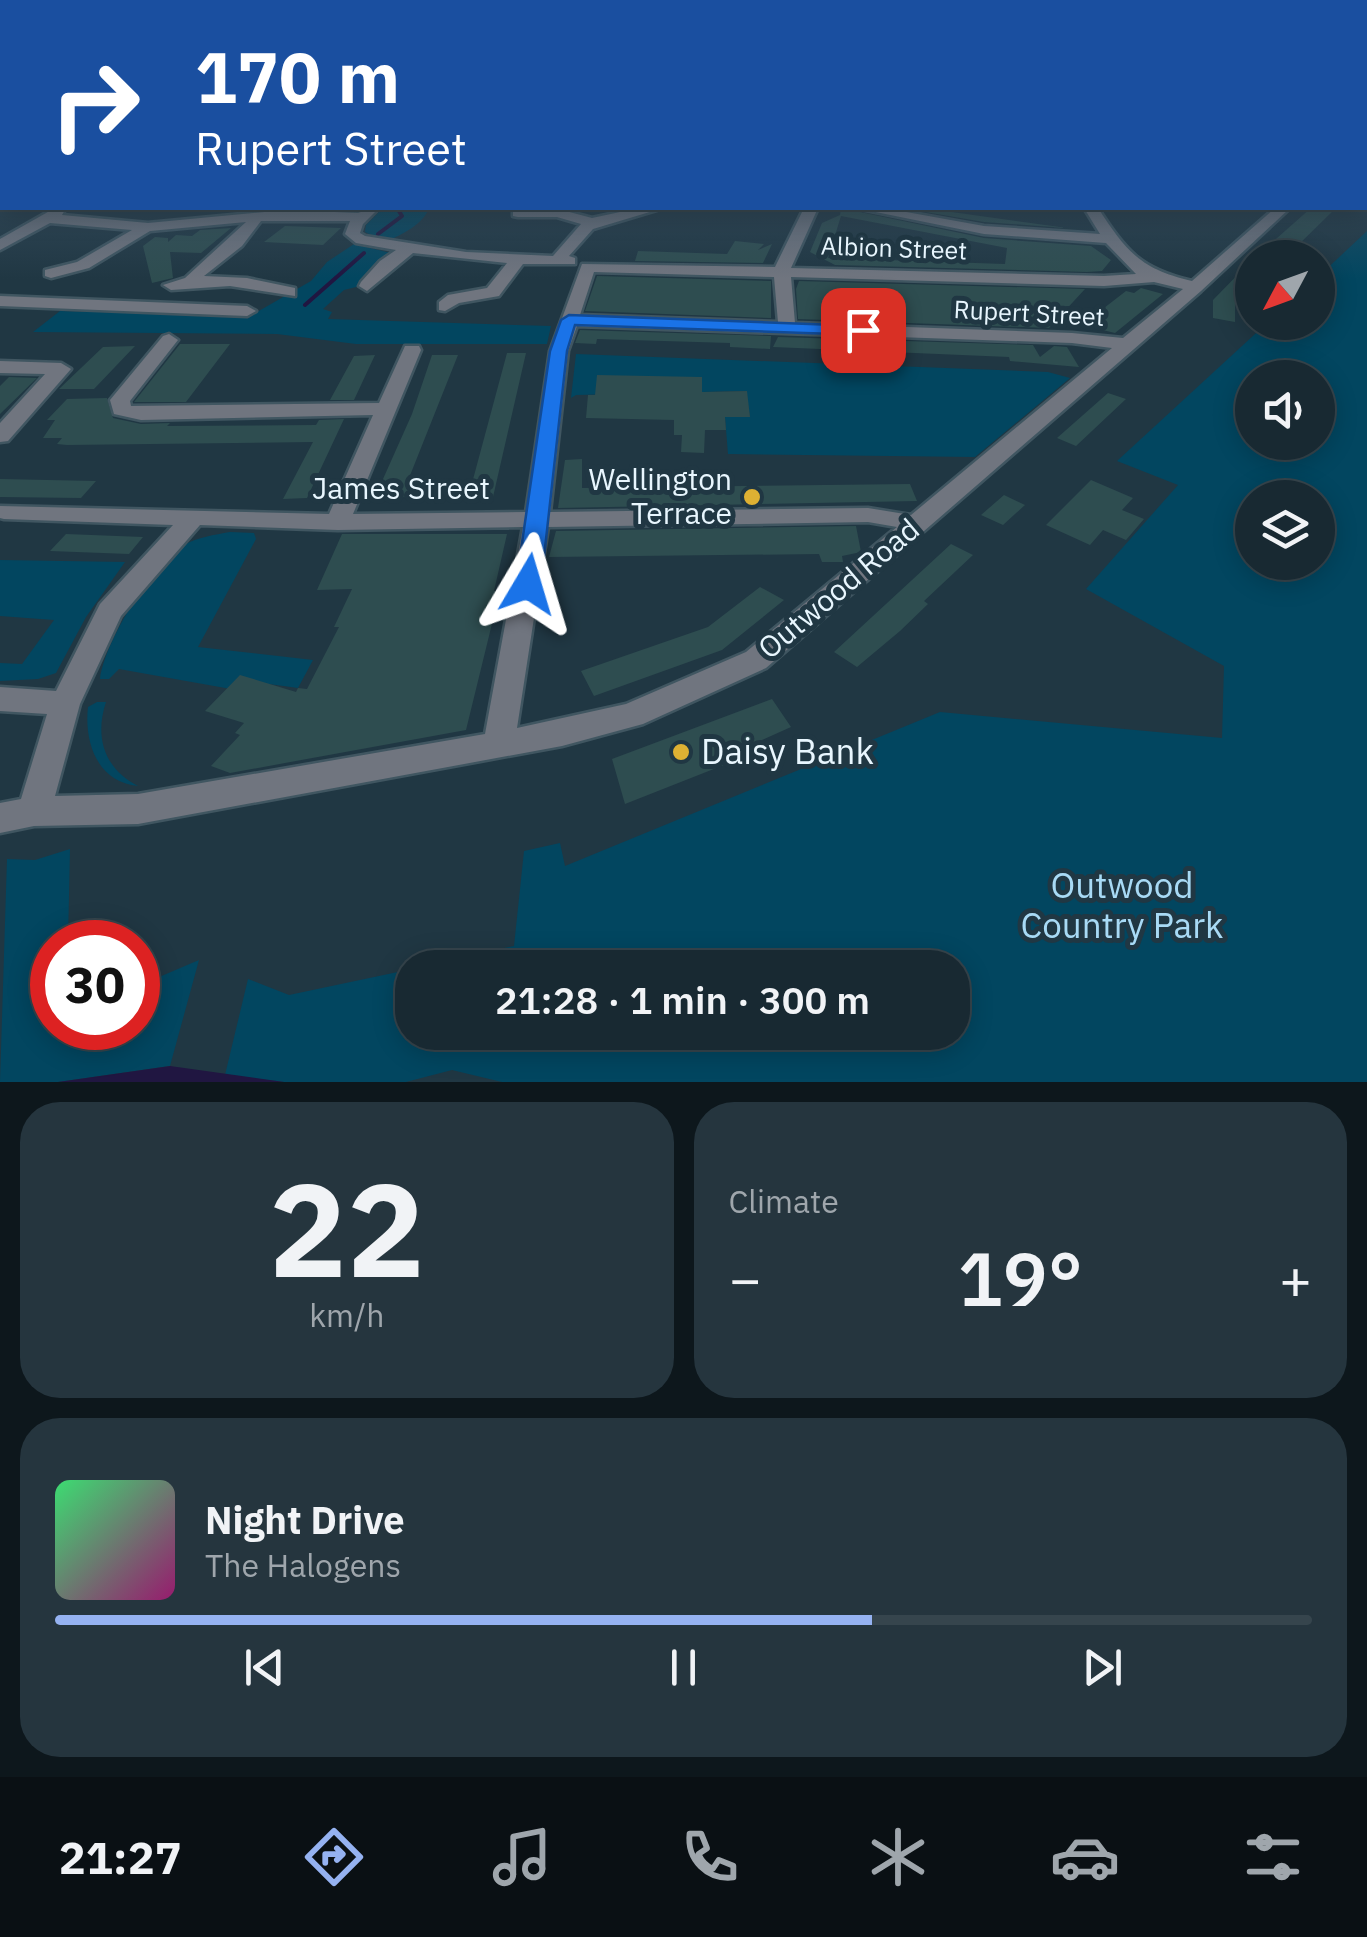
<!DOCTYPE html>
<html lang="en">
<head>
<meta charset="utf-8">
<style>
	body { margin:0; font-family:"IBM Plex Sans",sans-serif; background:#25353e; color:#f1f3f6; height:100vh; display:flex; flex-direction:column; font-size:38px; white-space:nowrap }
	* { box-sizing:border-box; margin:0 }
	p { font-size:32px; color:#9fa6ac }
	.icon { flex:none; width:55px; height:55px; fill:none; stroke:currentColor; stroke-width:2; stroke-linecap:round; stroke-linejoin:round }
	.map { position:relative; height:1082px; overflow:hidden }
	.details { display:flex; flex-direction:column; gap:20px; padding:20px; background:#0d171c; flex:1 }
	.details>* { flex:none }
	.top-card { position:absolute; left:0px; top:0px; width:1368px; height:210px; box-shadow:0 5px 25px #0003,0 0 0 2px #36454d; background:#1a4fa0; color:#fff; overflow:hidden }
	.needle { width:65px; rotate:229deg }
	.controls { position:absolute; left:1235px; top:240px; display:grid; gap:20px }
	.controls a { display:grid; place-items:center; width:100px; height:100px; border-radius:50%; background:#182932; box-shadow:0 5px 25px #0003,0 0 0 2px #36454d; font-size:50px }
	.speed { position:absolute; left:30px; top:920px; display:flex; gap:20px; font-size:50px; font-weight:700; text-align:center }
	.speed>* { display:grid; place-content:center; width:130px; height:130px; border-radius:50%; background:#182932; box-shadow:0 5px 25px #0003,0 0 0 2px #36454d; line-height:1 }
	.speed .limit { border:15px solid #d22; background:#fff; color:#111 }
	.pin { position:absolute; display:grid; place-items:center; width:85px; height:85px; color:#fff; margin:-42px; border-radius:20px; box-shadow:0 5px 15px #0006 }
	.me { position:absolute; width:110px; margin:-55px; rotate:7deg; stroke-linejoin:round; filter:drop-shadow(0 0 8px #0008) }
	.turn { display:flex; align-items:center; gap:35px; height:210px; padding:0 30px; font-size:45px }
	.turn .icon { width:130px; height:130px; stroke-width:2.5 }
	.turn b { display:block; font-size:70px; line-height:85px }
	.big { font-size:75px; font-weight:600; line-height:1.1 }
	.details .widget { flex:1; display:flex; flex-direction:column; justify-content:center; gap:15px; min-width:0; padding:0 35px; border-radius:40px; background:#25353e }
	.details .dial { align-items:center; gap:0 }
	.dial b { font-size:130px; line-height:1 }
	.song { display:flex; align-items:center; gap:30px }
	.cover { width:120px; height:120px; border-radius:15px; background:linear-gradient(135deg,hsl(140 70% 55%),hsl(320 70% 35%)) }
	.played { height:10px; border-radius:5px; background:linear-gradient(90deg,#95b2f1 65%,#36454d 65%) }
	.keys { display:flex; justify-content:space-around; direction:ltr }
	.heat { display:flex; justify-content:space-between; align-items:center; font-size:55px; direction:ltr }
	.details .tiles { flex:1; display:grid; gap:20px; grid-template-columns:1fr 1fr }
	.widget:last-child { grid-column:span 2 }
	.trip { position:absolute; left:395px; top:950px; width:575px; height:100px; border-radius:40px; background:#182932; box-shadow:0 5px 25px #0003,0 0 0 2px #36454d; font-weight:600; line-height:100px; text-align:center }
	.tabs { display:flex; height:160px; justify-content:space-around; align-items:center; background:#0a1014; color:#9fa6ac }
	.tabs .icon { width:70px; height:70px }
	.tabs .current { color:#95b2f1 }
	.tabs b { font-size:45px; color:#f1f3f6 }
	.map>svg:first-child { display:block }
</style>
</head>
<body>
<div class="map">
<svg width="1367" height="1082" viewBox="0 0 1367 1082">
	<rect width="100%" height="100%" fill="#203743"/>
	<path fill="#024660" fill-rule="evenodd" d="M383,208H429C423,225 402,234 386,242L365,232L366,225Z
		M1367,231V1082H502L452,1070L406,1082H284L225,1075L248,979L289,995L412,969V1032H952V968L417,967L514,946L524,851L560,843L565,866L940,712L1222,738L1224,666L1086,589L1178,485L1117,461L1267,323L1318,322V277ZM1252,378H1318V442H1252ZM1252,498H1318V562H1252Z
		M354,244L395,254L360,286L344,290L323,309L332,312L328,319L551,326L547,344H356L277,334L33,332L60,311L250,316L311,281L327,262Z
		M576,354L1048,372L1070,378L975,457L728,454L725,417H750L746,391L576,395L571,398Z
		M230,532L254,533L256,539L198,647L313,660L298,688L269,684L259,694L119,669L109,679H100C105,641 151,566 184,545C198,537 214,535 230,532Z
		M0,560L125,562L86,617L56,673L38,679L0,681V663L22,664L54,620L0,616Z
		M97,702H106C94,738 105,769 138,786C97,782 84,742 88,707Z
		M70,849L68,942H52V1028H138V986L199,960L170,1066L58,1082H0L7,859L35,860Z"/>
	<path fill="#201641" d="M170,1066L284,1082H58Z"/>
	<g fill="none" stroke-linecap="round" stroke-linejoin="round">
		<path stroke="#201641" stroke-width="4" d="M378,234L402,216L397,208
			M305,305L364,253"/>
	</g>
	<path fill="#2e4d50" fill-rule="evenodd" d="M841,208L984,238L1091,246L1111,260L1102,271L1087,272L835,265L810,252L822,223L840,215ZM841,216L1007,248L1005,264L828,258Z
		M902,208H923L1067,228L984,222Z
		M1311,208H1336L1292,251L1267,247Z
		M285,226L341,228L323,245L264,242Z
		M231,228L201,253L170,252L173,278L152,283L143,246L155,237L168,238V242L176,235L192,236L200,230Z
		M735,241L764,244L758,250L772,244L763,263L635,261L638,251L727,254Z
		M1252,260V287L1235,305V322L1213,318V300Z
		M597,276L771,281V318L585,311Z
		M799,281L1085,289L1049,328L798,319L796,289Z
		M1141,288L1163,294L1115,333L1082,325L1126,291L1134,293Z
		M580,330L771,336L770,349L730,347V343L597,339L596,344L575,343Z
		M778,337L1033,345L1040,357L1054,346L1067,347L1079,367L1010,361L1009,357L773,347Z
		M180,344H230L186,402H134Z
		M135,346L94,389H59L103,347Z
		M507,353H526L493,497L468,498Z
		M375,355L354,400H330L354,356Z
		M432,355H458L409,478H432L425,497H375L412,414Z
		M597,375L702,377V392L747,391L750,417H725L726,430H705L704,453L681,452L682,435H674V420L586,418L588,395H595Z
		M9,377L37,378L0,414V386Z
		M1108,393L1126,399L1076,446L1057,438Z
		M107,398L113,418L141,424L170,423L167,426L316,425L319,420L344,419L307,498L283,499L313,442L67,445L57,444L62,438H43L55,420H47L67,399Z
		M582,459V488L910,484L917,501L558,508L565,460Z
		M0,479L96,481L81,498L0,497Z
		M1091,480L1133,498L1122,510L1144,519L1126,540L1103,530L1090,545L1046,525Z
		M1004,495L1025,505L1003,525L981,515Z
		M856,526L861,552L842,556L843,562H822L819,554L549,557L556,531Z
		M66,534L143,537L129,554L50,551Z
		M342,534H507L494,591H500L466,730L230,773L211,766L240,735L235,733L244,723L205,711L240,675L296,692L298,688L307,689L339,627H334L352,589L317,590Z
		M951,544L973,555L924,601L928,604L900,631L857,667L834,652Z
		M760,587L784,600L722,650L594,696L581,671L708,627Z
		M772,699L791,727L762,740L767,748L625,804L612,759Z"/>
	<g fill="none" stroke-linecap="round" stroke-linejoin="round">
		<defs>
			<path id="minor" d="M2,159V167L0,168V160Z
				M55,208H66L62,215L148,223L286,210L358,213L372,208L376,211L363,224L360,233L365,236L466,252L553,256L581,224L557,217H518L513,216V210L558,209L592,218L639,208H663L593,229L569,256L575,258V264H523L499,296L459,303L445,311L439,310V302L448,295L487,288L507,263L413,253L367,291L359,286L361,282L380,261L396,250L356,243L345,234L350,221H261L242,246L204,276L247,278L295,288V296L230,286L171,290L163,285L185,278L246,222L150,231L89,268L51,278L45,276V270L77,262L132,230L50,223L0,250V239Z
				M804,208H818L791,268L1104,276L1136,274L1106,243L984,234L856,208H884L984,226L1100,234L1084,208H1098C1126,251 1140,269 1192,281L1275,208H1290L1201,291L766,668L643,724L562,746L138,824L34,826L0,833V803L21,799L47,714L0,711V687L56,691L100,604L173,525L4,519L0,518V506L329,514L373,415L141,420L114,414L110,400L163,336L169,334L178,340L130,401L131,406L379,403L405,346H419L421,350L353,514L526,512L550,351L582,264L775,267ZM594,272L774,277L778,322L580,315ZM791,277L1104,286L1154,282L1183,289L1123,338L1072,333L795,323ZM577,326L1072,343L1112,348L911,515L868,508L550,512L568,351ZM868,522L897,527L746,652L626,704L517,728L548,527ZM200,525L338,530L523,527L485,734L138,794L55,796L80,704L121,616Z
				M0,296L247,306L256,311L247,316L0,306Z
				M0,361L61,363L71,369L8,441L0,442V423L45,374L0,373Z"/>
		</defs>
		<use href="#minor" stroke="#405661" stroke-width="5"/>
		<use href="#minor" fill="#70757f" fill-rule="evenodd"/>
	</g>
	<linearGradient id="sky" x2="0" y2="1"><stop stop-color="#121e25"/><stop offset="0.46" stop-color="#3c5366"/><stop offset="1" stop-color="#3c5366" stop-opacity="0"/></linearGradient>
	<rect width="1367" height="279" fill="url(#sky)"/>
	<path fill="#1a73e8" stroke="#114b97" stroke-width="2.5" d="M569,315L863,326L871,330L863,335L575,325L567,351L541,584L528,592L516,584L550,351L561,320Z"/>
	<g fill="#deb133" stroke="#203743" stroke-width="4">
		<circle cx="752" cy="497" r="10"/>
		<circle cx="681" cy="752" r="10"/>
	</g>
	<g text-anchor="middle" stroke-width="10" stroke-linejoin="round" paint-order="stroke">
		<g font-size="25" fill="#e8f6fe" stroke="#203743">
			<text transform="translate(894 248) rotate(2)" y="9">Albion Street</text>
			<text transform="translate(1029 313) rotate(3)" y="9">Rupert Street</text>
		</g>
		<g font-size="30" fill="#e8f6fe" stroke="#203743" text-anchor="end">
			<text x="732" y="490">Wellington<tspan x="732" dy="34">Terrace</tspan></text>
		</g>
		<g font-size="30" fill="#e8f6fe" stroke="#203743">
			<text x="401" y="499">James Street</text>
			<text transform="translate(839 589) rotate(-40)" y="10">Outwood Road</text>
		</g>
		<g font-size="35" fill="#e8f6fe" stroke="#203743" text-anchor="start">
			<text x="701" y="764">Daisy Bank</text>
		</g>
		<g font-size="35" fill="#a8daf5" stroke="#203743">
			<text x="1122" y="898">Outwood<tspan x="1122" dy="40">Country Park</tspan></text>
		</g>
	</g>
</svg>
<div class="controls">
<a><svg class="needle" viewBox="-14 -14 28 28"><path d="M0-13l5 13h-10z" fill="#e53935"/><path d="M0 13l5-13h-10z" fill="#9fa6ac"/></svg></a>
<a><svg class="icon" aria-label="sound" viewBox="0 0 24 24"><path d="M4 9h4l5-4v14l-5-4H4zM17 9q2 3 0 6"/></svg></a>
<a><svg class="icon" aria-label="layers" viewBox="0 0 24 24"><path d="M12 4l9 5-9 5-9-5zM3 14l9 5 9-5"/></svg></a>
</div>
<div class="speed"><div class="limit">30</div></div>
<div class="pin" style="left:863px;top:330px;background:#d93025"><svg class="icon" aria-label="arrive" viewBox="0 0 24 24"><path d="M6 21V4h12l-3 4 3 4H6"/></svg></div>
<svg class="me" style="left:528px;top:584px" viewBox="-20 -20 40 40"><path d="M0-17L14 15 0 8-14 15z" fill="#1a73e8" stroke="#fff" stroke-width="4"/></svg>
<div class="trip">21:28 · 1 min · 300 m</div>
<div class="top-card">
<div class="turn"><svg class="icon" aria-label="right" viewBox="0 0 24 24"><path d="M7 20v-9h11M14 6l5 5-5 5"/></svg><div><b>170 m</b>Rupert Street</div></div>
</div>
</div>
<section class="details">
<div class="tiles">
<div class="widget dial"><b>22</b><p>km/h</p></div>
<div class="widget"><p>Climate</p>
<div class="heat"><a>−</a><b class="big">19°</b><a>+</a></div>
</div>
<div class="widget">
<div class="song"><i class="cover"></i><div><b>Night Drive</b><p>The Halogens</p></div></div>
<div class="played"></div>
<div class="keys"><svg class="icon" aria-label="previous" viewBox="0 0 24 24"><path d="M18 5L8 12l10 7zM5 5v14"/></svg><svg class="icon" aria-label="pause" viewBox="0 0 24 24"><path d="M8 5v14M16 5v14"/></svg><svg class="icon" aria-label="next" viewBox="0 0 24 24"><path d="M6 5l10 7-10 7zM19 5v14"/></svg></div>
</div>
</div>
</section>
<nav class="tabs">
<b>21:27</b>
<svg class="icon current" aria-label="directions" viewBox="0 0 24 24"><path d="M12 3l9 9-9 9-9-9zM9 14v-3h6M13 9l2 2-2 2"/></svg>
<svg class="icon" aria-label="music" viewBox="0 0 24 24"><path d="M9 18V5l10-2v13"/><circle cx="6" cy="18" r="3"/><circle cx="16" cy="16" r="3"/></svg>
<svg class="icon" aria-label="phone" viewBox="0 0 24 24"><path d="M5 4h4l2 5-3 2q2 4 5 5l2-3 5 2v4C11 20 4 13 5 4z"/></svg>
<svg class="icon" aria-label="climate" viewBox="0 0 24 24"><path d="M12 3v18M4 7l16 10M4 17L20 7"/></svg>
<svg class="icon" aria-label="car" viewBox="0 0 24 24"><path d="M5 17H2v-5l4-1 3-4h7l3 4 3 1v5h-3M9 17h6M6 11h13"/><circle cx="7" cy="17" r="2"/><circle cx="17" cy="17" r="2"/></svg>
<svg class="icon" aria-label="filters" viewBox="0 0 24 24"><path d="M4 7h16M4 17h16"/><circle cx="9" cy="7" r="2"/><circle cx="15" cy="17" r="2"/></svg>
</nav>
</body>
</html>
